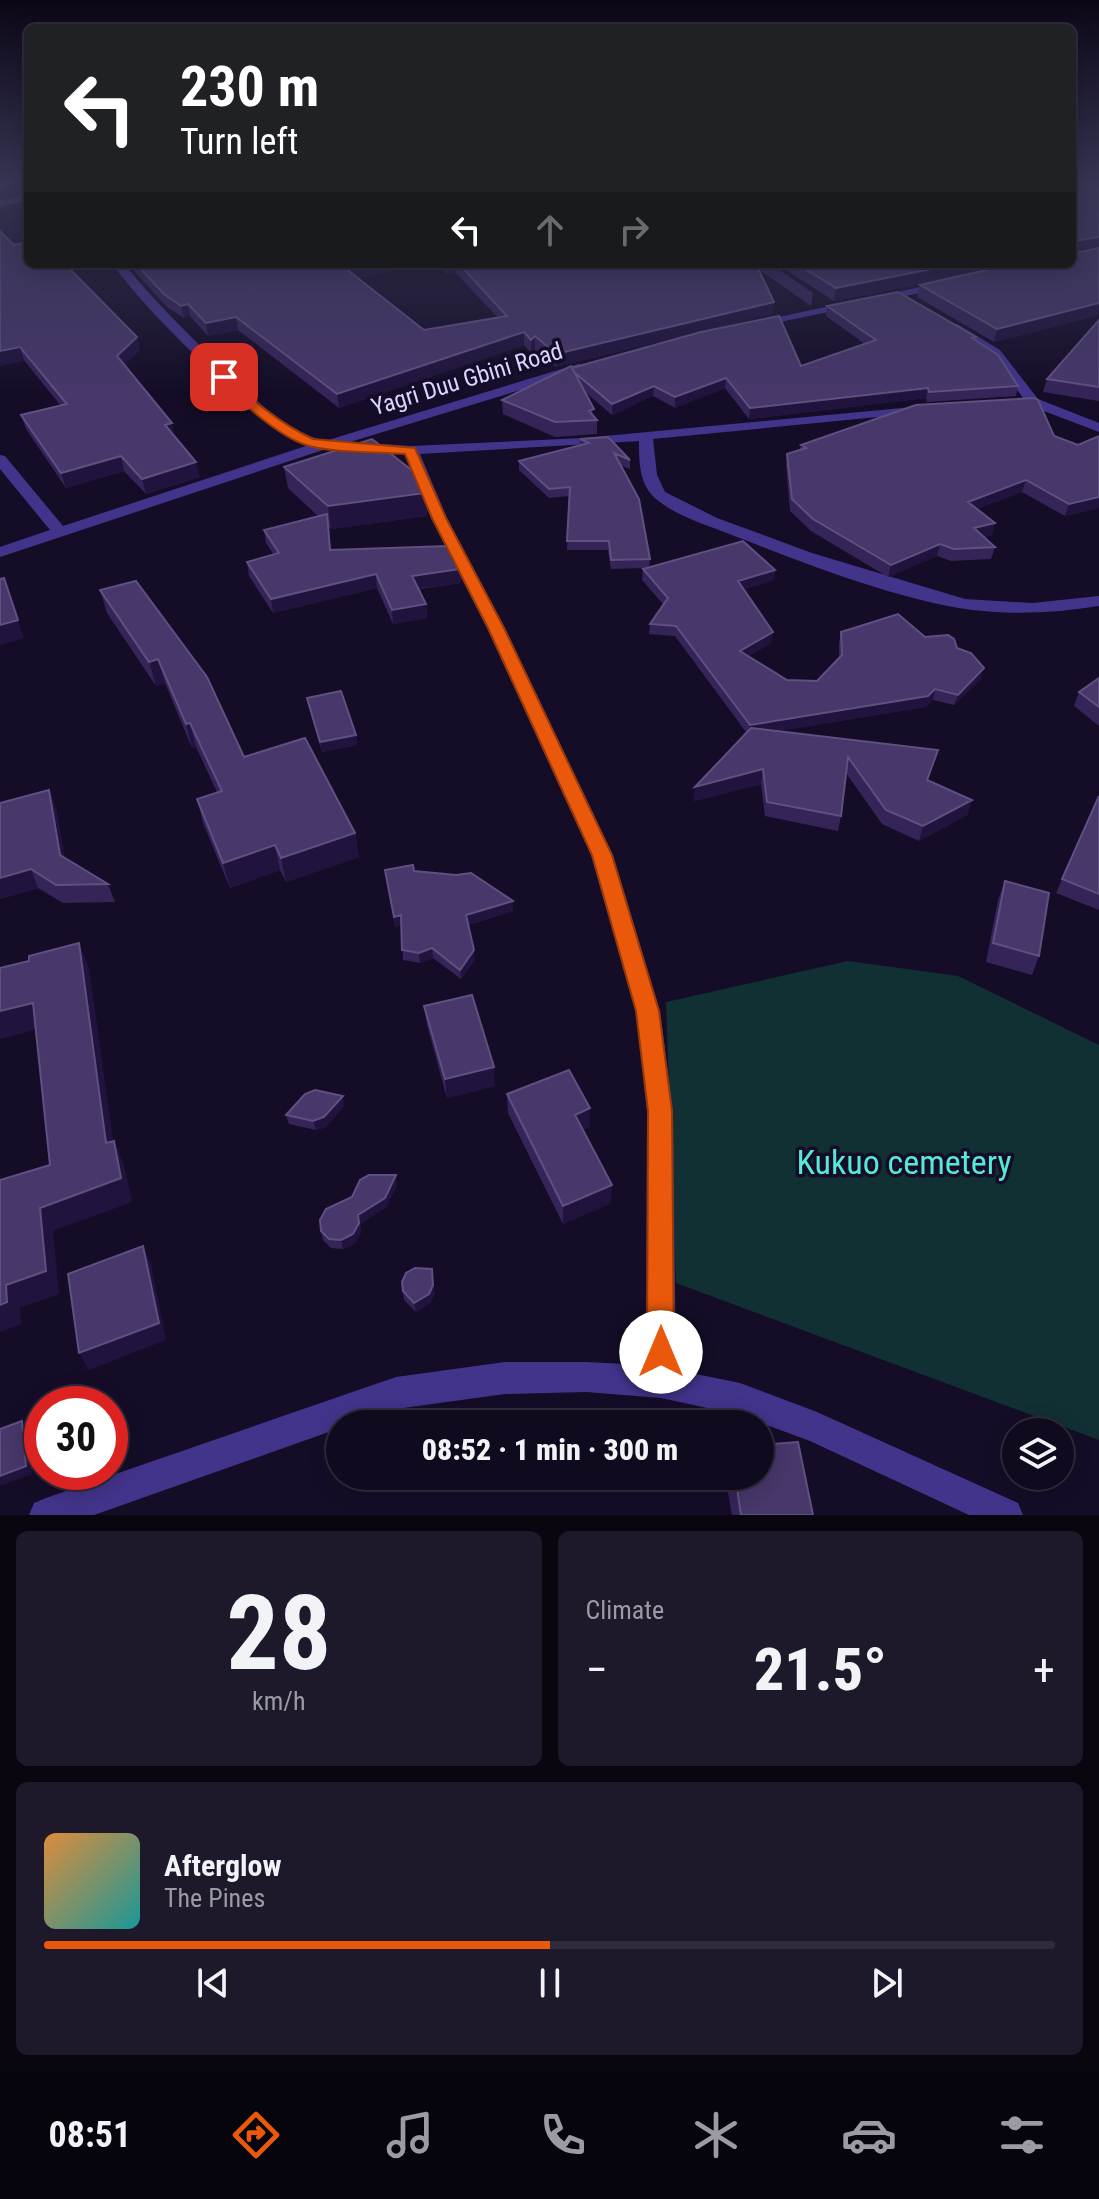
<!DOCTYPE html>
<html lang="en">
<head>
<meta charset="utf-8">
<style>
	body { margin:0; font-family:"Roboto Condensed",sans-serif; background:#1e182b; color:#f1f3f6; height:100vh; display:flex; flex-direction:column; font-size:30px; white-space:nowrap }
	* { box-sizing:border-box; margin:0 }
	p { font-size:26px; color:#9c9aa4 }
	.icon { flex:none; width:44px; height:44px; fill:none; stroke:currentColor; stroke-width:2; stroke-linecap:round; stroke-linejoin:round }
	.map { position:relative; height:1515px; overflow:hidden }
	.drawer { display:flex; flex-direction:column; gap:16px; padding:16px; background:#090610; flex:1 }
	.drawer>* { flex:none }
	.hud { position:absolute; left:24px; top:24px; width:1052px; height:244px; border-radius:12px; box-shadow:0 4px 20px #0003,0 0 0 2px #302b3c; background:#202124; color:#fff; overflow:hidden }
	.controls { position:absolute; left:1002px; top:1418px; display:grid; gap:16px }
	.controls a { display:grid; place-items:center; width:72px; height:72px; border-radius:50%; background:#100a1e; box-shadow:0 4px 20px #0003,0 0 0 2px #302b3c; font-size:40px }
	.speed { position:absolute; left:24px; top:1386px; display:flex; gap:16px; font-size:40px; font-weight:700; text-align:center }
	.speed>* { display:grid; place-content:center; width:104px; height:104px; border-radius:50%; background:#100a1e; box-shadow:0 4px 20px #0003,0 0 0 2px #302b3c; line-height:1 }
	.speed .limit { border:12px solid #d22; background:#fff; color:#111 }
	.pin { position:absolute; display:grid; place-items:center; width:68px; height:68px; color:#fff; margin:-34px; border-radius:16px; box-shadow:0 4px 12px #0006 }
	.me { position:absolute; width:88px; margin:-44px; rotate:0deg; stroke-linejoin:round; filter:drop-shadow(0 0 6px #0008) }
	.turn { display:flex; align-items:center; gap:28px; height:168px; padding:0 24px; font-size:36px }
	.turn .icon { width:104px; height:104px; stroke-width:2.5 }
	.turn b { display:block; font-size:56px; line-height:68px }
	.lanes { display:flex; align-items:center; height:76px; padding:0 24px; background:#0003; justify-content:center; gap:40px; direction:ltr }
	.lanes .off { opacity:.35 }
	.big { font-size:60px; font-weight:800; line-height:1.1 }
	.drawer .tile { flex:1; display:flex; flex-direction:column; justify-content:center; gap:12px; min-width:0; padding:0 28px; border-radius:12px; background:#1e182b }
	.drawer .dial { align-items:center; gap:0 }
	.dial b { font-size:104px; line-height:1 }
	.song { display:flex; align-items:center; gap:24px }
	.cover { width:96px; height:96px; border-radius:12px; background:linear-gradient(135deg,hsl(30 70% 55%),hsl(180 70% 35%)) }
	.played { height:8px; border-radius:4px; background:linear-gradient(90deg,#ea580c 50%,#302b3c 50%) }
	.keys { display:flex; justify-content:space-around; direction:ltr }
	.heat { display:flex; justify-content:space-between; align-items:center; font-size:44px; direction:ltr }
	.drawer .tiles { flex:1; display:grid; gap:16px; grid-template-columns:1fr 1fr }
	.tile:last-child { grid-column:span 2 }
	.trip { position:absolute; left:326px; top:1410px; width:448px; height:80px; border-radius:40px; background:#100a1e; box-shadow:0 4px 20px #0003,0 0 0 2px #302b3c; font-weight:800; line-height:80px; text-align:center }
	.tab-bar { display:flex; height:128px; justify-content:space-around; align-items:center; background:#06040c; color:#9c9aa4 }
	.tab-bar .icon { width:56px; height:56px }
	.tab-bar .active { color:#ea580c }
	.tab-bar b { font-size:36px; color:#f1f3f6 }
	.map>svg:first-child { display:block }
</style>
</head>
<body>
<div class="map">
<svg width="1099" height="1515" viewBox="0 0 1099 1515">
	<rect width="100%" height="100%" fill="#150d28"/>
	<path fill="#103033" d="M848,961L958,976L1099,1045V1440L676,1283L666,1002Z"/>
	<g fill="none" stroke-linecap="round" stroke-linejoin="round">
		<path fill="#42348b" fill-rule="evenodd" d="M20,182H28V187Z
			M28,195V201L0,206V200Z
			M112,264H124C153,299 184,331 217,362C251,393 277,428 325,441L578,364L583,365V371L350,442L411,446L584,438L934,405V411L929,412L653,439L657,475L665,492L717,518L812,553L965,599L1032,603L1099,596V606C1061,612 1022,615 983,611C907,604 804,563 732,535C707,525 675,516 655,498C639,484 639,460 639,441L420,454L447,518L505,628L613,855L660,1011L673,1111L676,1370L740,1383L817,1412L1018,1503L1023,1515H969L810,1441L740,1415L661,1398L586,1392L505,1394L396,1409L352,1424H340V1428L94,1515H29L34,1503L46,1498L396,1377L505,1362H586L646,1365L647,1111L636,1011L591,855L487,628L431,518L405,454L326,449L0,557V547L50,530L0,469V455L5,456L63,526L309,445C261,428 243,401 208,368C174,335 141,302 112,264Z
			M944,282L948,283V287L756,327L750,323Z
			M949,324H957L1000,350L1038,399L1099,423V432L1028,405L997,361L949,330Z"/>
	</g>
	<path fill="#352458" d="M1099,182V315L994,342L917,297L920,285L1006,266L834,301L777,264H1072Z
		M0,231L14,245L137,337L140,350L124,365L174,437L200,477L146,494L124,471L66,488L26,429L21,415L60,405L24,360L0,366Z
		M128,264H432L358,278L424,330L497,317L456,273L447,274L437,264H771L813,293L811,306L758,269L774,302L772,314L556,367L535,350L531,353L524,345L339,408L238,330L208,336L190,316L184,318L167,307Z
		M827,306L976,341L1018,386L1016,396L927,402L926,398L749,419L725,388L675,408L653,396L612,415L584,391L594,416L597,420V434L555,437L503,414L502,400L572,368L801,366L865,344L826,316Z
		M1099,320V401L1043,392L1047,379Z
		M1054,436L1078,445L1099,436V508L1065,516L1022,492L977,509L995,523L992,535L984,537L995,547L991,559L951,561L937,556L888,577L811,531L790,511L786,465L787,454L800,450L801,445Z
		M580,439L630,460V469L620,465L650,559L649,568L775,570L773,580L744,589L773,632L771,643L748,656L787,680L817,681L839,658V643L841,632L925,637L957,648L981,679L954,705L933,700L925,707L778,731L938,750L928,780L972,800L967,815L919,841L882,824L846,773L841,816L838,831L765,816L761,784L694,801L695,787L746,732L675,636L649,634L650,624L663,604L642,580L643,569L646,568L611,569L608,550H567L569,496L549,498L519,470V461L580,445Z
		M284,467L425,493L427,516L331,529L329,527L331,550L460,569L461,583L419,589L426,604L427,618L393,624L377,588L273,613L249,576L247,562L274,555L266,543L264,530L318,516L288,488Z
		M100,590L244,757L355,833L359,857L286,882L280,870L230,888L203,823L197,799L217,792L196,747L192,748L165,683L156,686L107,613Z
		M1099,678V726L1074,706L1079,692Z
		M307,698L356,735L357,745L322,752Z
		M1099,796V910L1056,893Z
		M0,803L56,808L64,857L108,884L115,902L63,903L38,888L0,899Z
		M385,870L414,871L513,901V911L468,925L475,960L461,979L433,958L420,963L403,960L402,925L395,927Z
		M1005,881L1039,956L1032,975L986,962L998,900Z
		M424,1006L495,1086L447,1098L427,1025Z
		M507,1094L590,1108V1126L583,1130L611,1203L563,1224L508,1113Z
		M344,1106L326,1127L316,1130L289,1124L286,1115Z
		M397,1185L386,1207L360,1224L361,1232L355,1243L343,1249L331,1248L323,1240L321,1231Z
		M402,1282L435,1294L430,1303L416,1312L404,1300Z
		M725,1476H760L813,1515H732Z"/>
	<path fill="#20133d" d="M12,183L15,194L0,198V186Z
		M1099,237L1098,248L1072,253L1075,241Z
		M367,264H432L347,280L345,268Z
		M446,264H456V273L447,274Z
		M957,264H1014L834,301L836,288Z
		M774,302L772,314L556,367V354Z
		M1099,303V315L994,342L997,329Z
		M188,304L190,316L184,318L181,306Z
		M236,317L238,330L208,336L206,323Z
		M524,332V345L339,408L337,394Z
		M535,336V350L531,353V340Z
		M137,337L140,350L120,370L117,356Z
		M20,347L24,360L0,366V351Z
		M726,378L725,388L675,408V397Z
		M654,386L653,396L612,415V404Z
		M928,388L926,398L749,419L750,408Z
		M172,423L175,438L165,425Z
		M121,456L124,471L66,488L61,473Z
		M196,462L200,477L146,494L142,479Z
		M1026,480L1022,492L965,514L968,502Z
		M425,493L427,516L331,529L328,506Z
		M1099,497V508L1065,516L1069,504Z
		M995,523L992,535L971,540L974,528Z
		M940,544L937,556L888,577L891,565Z
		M460,569L461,583L413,589L412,576Z
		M775,570L773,580L737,591L738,581Z
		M376,574L377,588L273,613L271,599Z
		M10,596L24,638L0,645V625Z
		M426,604L427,618L393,624L392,610Z
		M773,632L771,643L738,661L740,651Z
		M158,659L165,683L156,686L149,662Z
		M984,668L981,679L954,705L958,695Z
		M935,689L933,700L925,707L749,736L750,725Z
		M190,723L196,747L192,748L186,724Z
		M356,735L357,745L322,752L320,742Z
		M763,769L761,784L694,801L695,787Z
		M49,790L56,808L67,873L60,855Z
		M972,800L967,815L919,841L923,826Z
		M355,833L359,857L286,882L281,858Z
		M275,845L280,870L230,888L223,863Z
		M31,869L38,888L0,899V878Z
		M513,901V911L467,925L466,915Z
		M401,915L402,925L395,927L394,917Z
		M79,943L89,968L117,1167L106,1143Z
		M432,948L433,958L420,963L419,953Z
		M474,950L475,960L461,979L460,970Z
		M33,1003L45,1027L0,1039V1011Z
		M494,1067L495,1086L447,1098L445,1079Z
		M343,1096L344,1106L326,1127L316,1130L313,1121Z
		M590,1108V1126L574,1133L575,1115Z
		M114,1141L124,1165L132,1202L53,1231L59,1294L20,1308L21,1324L0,1332V1305L6,1285L40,1208Z
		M396,1175L397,1185L386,1207L360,1224L358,1215Z
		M612,1185L611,1203L563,1224V1206Z
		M359,1223L361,1232L355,1243L343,1249L341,1240Z
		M143,1246L151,1264L166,1340L89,1370L79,1353Z
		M432,1269L435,1294L430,1303L416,1312L414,1303Z
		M22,1421L28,1429L32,1474L0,1486V1476Z"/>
	<path fill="#47376a" stroke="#5f5081" stroke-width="2" d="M0,182H11L12,183L0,186Z
		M1072,182H1099V237L1075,241L1072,250L1076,253L1099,248V303L997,329L920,285L1013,264H1072Z
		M0,231L14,245L28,242V264H65L137,337L117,356L172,423L165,425L196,462L142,479L121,456L61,473L21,415L67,404L20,347L0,351Z
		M136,264H367L345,268L424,330L507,316L459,264H756L774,302L556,354L535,336L531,340L524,332L337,394L236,317L206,323L188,304L181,306L164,294Z
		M797,264H957L836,288Z
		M898,292L976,337L972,338L998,355L1018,386L929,392L928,388L750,408L726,378L675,397L654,386L612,404L574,372L572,368L701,332L779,316L801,366L876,340L827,306Z
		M1099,320V387L1047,379Z
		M571,366L594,409L589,411L597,420L555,422L502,400Z
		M1034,398L1038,400L1054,436L1078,445L1099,436V497L1069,504L1026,480L968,502L995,523L974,528L995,547L954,549L940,544L891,565L813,519L792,499L787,454L806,448L801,445L916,405Z
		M608,437L630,460L614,453L639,499L650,559L611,560L609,541H567L570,487L549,489L519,461L589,443L580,439Z
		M372,439L418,475L425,493L328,506L284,467Z
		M327,514L330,550L448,546L460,569L412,576L426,604L392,610L376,574L271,599L247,562L279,553L264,530Z
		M743,541L775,570L738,581L773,632L740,651L787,680L817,681L842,655L841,632L898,614L925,637L948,635L954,639L957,648L971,653L984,668L958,695L935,689L928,696L750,725L676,626L650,624L668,598L643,569Z
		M4,578L18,620L0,625V579Z
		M136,581L207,677L244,757L305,738L355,833L281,858L275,845L223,863L197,799L222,791L190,723L186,724L158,659L149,662L100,590Z
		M1099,678V707L1079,692Z
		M341,691L356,735L320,742L307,698Z
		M751,728L938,750L927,780L972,800L923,826L886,810L848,757L841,816L767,802L763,769L695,787Z
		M49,790L60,855L108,884L56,885L31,869L0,878V803Z
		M1099,796V894L1062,879Z
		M413,865L414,871L456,875L471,873L513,901L466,915L474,950L460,970L432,948L419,953L402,950L401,915L394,917L385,870Z
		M1005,881L1049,893L1039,956L993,943Z
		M79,943L106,1143L114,1141L121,1178L40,1208L46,1271L6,1285L7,1302L0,1305V1180L50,1165L33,1003L0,1011V968L29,961V956Z
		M472,995L494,1067L445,1079L424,1006Z
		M569,1070L590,1108L575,1115L612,1185L563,1206L507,1094Z
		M315,1090L343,1096L324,1117L313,1121L286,1115L305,1094Z
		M369,1175H396L385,1198L358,1215L359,1223L353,1234L341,1240L329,1239L321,1231L320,1220L326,1209L352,1197L360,1180Z
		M143,1246L159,1323L79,1353L68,1274Z
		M415,1268L432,1269L433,1285L429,1294L414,1303L403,1291L402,1282L406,1273Z
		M22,1421L26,1466L0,1476V1429Z
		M798,1442L813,1515H741L735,1476H760V1445Z"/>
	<linearGradient id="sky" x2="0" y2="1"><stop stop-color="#0c0716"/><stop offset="0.46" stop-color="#353553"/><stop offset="1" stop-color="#353553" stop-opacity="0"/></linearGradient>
	<rect width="1099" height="394" fill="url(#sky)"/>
	<path fill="#ea580c" stroke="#983908" stroke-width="2" d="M220,375H228C250,400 283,425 313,439L415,448L446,518L504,628L612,855L659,1011L672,1111L674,1352L670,1362L661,1366L651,1362L647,1352L648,1111L636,1011L592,855L488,628L432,518L405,454C378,452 330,453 306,445C280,437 235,399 218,377Z"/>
	<g text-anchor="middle" stroke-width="7" stroke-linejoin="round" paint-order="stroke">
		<g font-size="24" fill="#ded4ff" stroke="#150d28">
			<text transform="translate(467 379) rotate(-17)" y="8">Yagri Duu Gbini Road</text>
		</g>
		<g font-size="34" fill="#55ead7" stroke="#150d28">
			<text x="904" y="1174">Kukuo cemetery</text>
		</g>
	</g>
</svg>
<div class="controls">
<a><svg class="icon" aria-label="layers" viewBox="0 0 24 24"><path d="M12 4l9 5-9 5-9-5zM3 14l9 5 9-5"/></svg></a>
</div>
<div class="speed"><div class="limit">30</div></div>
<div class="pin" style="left:224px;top:377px;background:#d93025"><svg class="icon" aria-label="arrive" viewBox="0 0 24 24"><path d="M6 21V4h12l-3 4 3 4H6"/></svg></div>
<svg class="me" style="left:661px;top:1352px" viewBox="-20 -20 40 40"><circle r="19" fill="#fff"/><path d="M0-13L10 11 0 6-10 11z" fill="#ea580c"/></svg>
<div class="trip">08:52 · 1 min · 300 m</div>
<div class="hud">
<div class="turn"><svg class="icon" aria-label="left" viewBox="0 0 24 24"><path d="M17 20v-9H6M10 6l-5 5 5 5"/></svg><div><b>230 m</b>Turn left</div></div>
<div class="lanes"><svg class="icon" aria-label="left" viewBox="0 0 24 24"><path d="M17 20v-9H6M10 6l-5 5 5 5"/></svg><svg class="icon off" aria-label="ahead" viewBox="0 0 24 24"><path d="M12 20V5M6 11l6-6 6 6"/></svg><svg class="icon off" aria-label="right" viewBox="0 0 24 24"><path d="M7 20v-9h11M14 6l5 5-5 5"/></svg></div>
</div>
</div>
<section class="drawer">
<div class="tiles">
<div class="tile dial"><b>28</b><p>km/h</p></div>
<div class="tile"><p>Climate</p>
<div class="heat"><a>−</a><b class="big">21.5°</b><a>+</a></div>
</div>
<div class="tile">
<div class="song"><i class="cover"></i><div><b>Afterglow</b><p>The Pines</p></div></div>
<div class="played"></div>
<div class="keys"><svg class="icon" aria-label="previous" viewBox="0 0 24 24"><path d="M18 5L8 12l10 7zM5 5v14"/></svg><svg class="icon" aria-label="pause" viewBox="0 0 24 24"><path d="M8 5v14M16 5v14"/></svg><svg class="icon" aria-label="next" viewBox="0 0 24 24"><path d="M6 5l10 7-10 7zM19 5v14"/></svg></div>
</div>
</div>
</section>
<nav class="tab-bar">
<b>08:51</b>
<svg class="icon active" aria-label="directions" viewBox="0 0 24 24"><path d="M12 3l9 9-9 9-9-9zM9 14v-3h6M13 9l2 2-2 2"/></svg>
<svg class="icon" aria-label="music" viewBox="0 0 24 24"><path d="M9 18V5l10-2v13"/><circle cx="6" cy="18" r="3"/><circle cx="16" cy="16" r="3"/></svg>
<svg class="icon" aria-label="phone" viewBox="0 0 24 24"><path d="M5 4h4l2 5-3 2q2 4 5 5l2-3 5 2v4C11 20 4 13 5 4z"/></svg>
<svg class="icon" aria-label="climate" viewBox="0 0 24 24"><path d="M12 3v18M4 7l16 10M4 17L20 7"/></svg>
<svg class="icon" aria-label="car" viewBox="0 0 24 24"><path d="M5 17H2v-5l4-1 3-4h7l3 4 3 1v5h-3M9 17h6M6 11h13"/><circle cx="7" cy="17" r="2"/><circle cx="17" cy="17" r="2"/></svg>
<svg class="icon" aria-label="filters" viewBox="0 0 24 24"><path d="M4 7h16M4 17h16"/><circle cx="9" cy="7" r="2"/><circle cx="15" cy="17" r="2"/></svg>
</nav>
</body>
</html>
